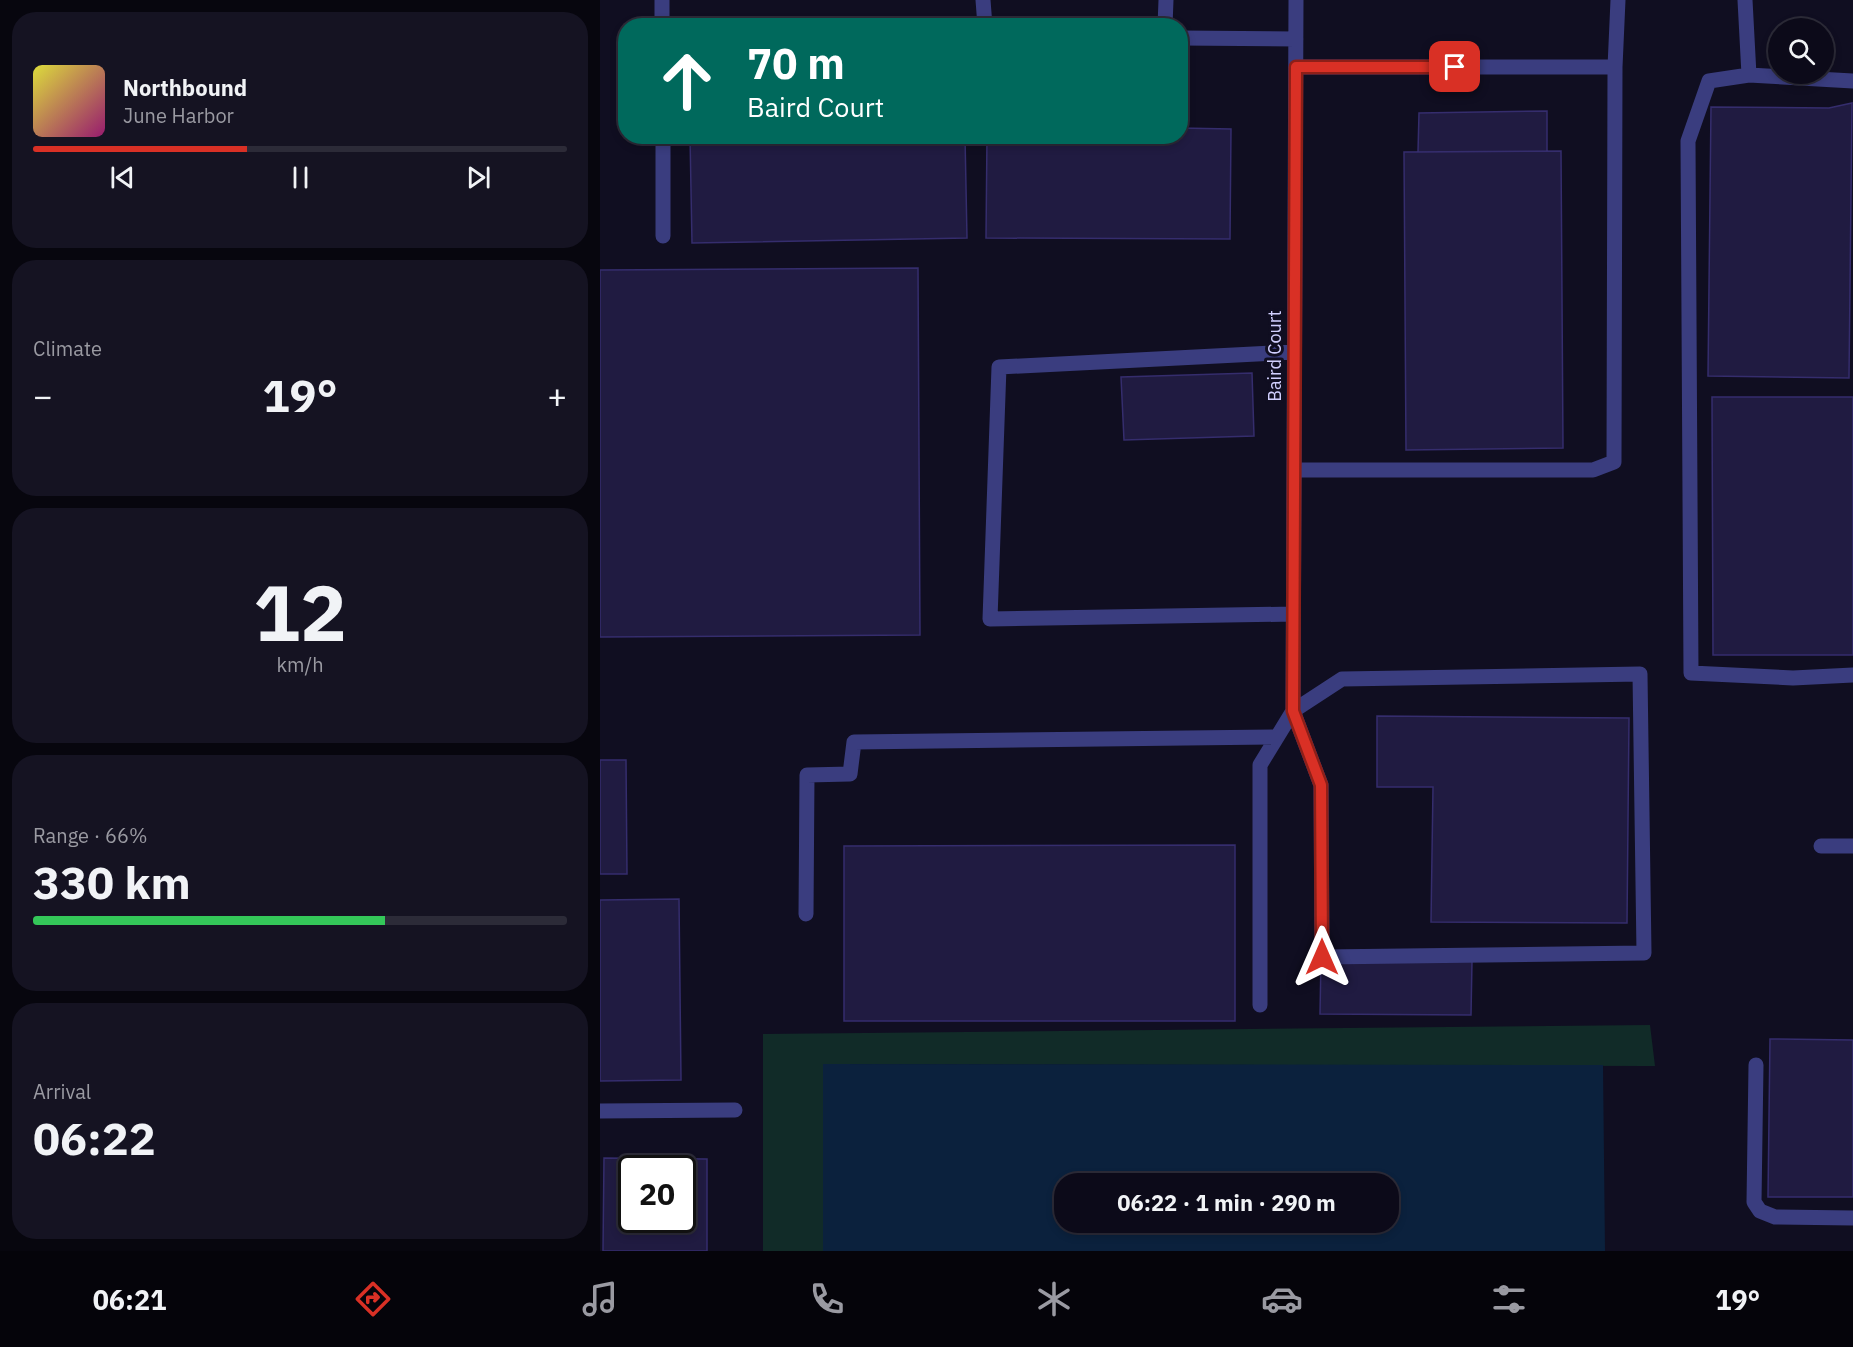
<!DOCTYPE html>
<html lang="en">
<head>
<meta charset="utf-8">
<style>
	body { margin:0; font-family:"IBM Plex Sans",sans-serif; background:#151322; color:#f1f3f6; height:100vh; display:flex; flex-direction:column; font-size:22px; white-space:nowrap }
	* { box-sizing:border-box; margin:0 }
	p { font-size:20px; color:#9a9aa2 }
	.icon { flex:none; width:33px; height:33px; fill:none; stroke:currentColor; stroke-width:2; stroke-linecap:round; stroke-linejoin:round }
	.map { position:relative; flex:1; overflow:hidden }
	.drawer { display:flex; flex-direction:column; gap:12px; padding:12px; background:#07060e; width:600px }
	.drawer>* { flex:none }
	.guide { position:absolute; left:18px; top:18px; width:570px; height:126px; border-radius:24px; box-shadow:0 3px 9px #0003,0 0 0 2px #2c2b38; background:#00695c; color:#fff; overflow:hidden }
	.tools { position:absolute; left:1168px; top:18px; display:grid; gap:12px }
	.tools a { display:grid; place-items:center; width:66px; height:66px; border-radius:50%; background:#0c0a19; box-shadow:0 3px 9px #0003,0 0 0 2px #2c2b38; font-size:30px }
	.speed { position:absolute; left:18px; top:1155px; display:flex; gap:12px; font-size:30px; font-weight:700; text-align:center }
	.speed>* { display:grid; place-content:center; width:78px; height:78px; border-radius:50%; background:#0c0a19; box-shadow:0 3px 9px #0003,0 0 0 2px #2c2b38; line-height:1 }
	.speed .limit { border:3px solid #111; border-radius:9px; background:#fff; color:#111 }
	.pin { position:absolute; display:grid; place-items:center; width:51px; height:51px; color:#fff; margin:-26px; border-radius:12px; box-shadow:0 3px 9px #0006 }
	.me { position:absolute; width:66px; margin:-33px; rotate:0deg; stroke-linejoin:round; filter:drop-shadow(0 0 4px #0008) }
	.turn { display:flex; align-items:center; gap:21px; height:126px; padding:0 30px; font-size:27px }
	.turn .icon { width:78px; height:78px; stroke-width:2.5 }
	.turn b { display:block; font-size:42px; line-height:51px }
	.big { font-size:45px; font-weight:800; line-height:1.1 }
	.drawer .card { flex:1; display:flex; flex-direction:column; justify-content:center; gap:9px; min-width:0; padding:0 21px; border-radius:24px; background:#151322 }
	.drawer .dial { align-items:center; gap:0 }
	.dial b { font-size:78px; line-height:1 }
	.song { display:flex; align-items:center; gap:18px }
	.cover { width:72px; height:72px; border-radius:9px; background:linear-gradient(135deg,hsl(60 70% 55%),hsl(320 70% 35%)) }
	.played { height:6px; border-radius:3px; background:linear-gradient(90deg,#d93025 40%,#2c2b38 40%) }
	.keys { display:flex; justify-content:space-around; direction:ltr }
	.heat { display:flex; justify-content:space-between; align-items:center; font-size:33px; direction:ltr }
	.charge { height:9px; border-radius:4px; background:linear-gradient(90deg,#34c759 66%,#2c2b38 0) }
	.trip { position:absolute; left:454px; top:1173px; width:345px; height:60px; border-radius:24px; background:#0c0a19; box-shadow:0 3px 9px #0003,0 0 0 2px #2c2b38; font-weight:800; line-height:60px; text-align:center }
	.dock { display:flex; height:96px; justify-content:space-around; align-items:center; background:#05040a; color:#9a9aa2 }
	.dock .icon { width:42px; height:42px }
	.dock .active { color:#d93025 }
	.dock b { font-size:27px; color:#f1f3f6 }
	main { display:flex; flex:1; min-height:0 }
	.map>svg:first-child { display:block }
</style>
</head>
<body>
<main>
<section class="drawer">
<div class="card">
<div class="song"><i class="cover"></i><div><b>Northbound</b><p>June Harbor</p></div></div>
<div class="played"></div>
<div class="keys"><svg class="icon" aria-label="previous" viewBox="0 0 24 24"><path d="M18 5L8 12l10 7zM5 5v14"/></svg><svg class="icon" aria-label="pause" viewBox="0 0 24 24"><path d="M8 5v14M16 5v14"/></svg><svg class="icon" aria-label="next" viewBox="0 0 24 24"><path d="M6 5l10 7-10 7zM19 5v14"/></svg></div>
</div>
<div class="card"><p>Climate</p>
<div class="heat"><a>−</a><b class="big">19°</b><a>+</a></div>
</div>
<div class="card dial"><b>12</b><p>km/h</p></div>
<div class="card"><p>Range · 66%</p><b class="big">330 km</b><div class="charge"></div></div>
<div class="card"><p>Arrival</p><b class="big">06:22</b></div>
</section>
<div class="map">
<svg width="1253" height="1251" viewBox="0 0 1253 1251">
	<rect width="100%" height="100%" fill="#100e21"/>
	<path fill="#112b28" d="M1050,1025L1055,1066L223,1064V1251H163V1034Z"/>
	<path fill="#0b213d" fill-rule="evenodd" d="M223,1064L1003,1065L1005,1251H223ZM465,1184H789V1222H465Z"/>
	<path fill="#201b41" stroke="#352d6d" stroke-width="1.5" fill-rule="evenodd" d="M1252,103L1249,378L1108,376L1111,107L1229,108Z
		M947,111V151L818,152L819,113Z
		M580,128L631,129L630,239L386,238L387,136H580Z
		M90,136H365L367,238L92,243Z
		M961,151L963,448L806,450L804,152Z
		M318,268L320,635L0,637V270Z
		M652,373L654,436L524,440L521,377Z
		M1112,397H1253V655H1113Z
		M777,716L1029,718L1027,923L831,922L833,787H777Z
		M0,760H26L27,874H0Z
		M635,845V1021H244V846Z
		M79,899L81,1080L0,1081V900Z
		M721,959L872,961L871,1015L720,1014Z
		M1170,1039L1253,1040V1197H1168Z
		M4,1158L107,1159V1251H3ZM32,1168H82V1220H32Z"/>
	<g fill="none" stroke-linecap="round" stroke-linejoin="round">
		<path stroke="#3a3d7f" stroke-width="15" d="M62,0V26
			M383,0L385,26
			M1145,0L1149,75L1253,81
			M565,26L566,0
			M580,38L696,39
			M1015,67L1018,0
			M1149,75L1109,81L1088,141L1091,673L1193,678L1253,675
			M63,136V236
			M694,470H993L1014,462L1015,67H696
			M693,614L390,619L399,367L694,352
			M1221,846H1253
			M206,914L207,775L250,774L254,742L677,737
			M660,1005V765L693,711L742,679L1040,674L1044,953L722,957L721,785L693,711L696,0
			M1156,1065L1154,1202L1160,1211L1175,1217L1253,1218
			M0,1111L135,1110"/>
	</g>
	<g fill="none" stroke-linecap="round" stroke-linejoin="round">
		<defs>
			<path id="route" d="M722,957L721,785L693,711L696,67H855"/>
		</defs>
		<use href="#route" stroke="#8d1f18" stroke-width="15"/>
		<use href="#route" stroke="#d93025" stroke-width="10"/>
	</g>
	<g text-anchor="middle" stroke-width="6" stroke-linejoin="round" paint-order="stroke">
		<g font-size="18" fill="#d1cffe" stroke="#100e21">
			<text transform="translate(675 356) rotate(-90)" y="6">Baird Court</text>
		</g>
	</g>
</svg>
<div class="tools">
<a><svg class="icon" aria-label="search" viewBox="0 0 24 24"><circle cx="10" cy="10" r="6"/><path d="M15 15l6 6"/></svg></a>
</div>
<div class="speed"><div class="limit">20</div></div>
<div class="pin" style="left:855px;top:67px;background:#d93025"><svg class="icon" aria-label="arrive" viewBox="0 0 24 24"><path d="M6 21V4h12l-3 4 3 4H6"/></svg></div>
<svg class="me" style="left:722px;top:957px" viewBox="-20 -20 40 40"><path d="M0-17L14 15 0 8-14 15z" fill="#d93025" stroke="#fff" stroke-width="4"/></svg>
<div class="trip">06:22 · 1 min · 290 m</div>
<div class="guide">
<div class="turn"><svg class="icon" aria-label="ahead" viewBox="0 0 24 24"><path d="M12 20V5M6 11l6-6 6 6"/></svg><div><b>70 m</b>Baird Court</div></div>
</div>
</div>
</main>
<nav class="dock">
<b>06:21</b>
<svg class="icon active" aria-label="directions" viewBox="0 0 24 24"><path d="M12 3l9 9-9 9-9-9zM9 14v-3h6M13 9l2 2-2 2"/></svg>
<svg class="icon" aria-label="music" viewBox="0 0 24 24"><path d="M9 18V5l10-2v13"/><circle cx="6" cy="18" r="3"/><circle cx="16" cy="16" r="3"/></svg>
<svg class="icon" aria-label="phone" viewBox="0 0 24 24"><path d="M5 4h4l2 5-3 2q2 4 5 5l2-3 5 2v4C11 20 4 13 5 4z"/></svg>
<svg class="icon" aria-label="climate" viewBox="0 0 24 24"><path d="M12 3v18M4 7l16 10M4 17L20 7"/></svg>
<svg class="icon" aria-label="car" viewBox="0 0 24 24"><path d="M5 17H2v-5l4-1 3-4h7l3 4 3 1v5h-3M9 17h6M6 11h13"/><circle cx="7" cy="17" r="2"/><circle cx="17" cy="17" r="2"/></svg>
<svg class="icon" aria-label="filters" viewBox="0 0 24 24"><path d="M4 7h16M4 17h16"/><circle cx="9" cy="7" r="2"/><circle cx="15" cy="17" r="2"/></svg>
<b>19°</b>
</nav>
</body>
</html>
